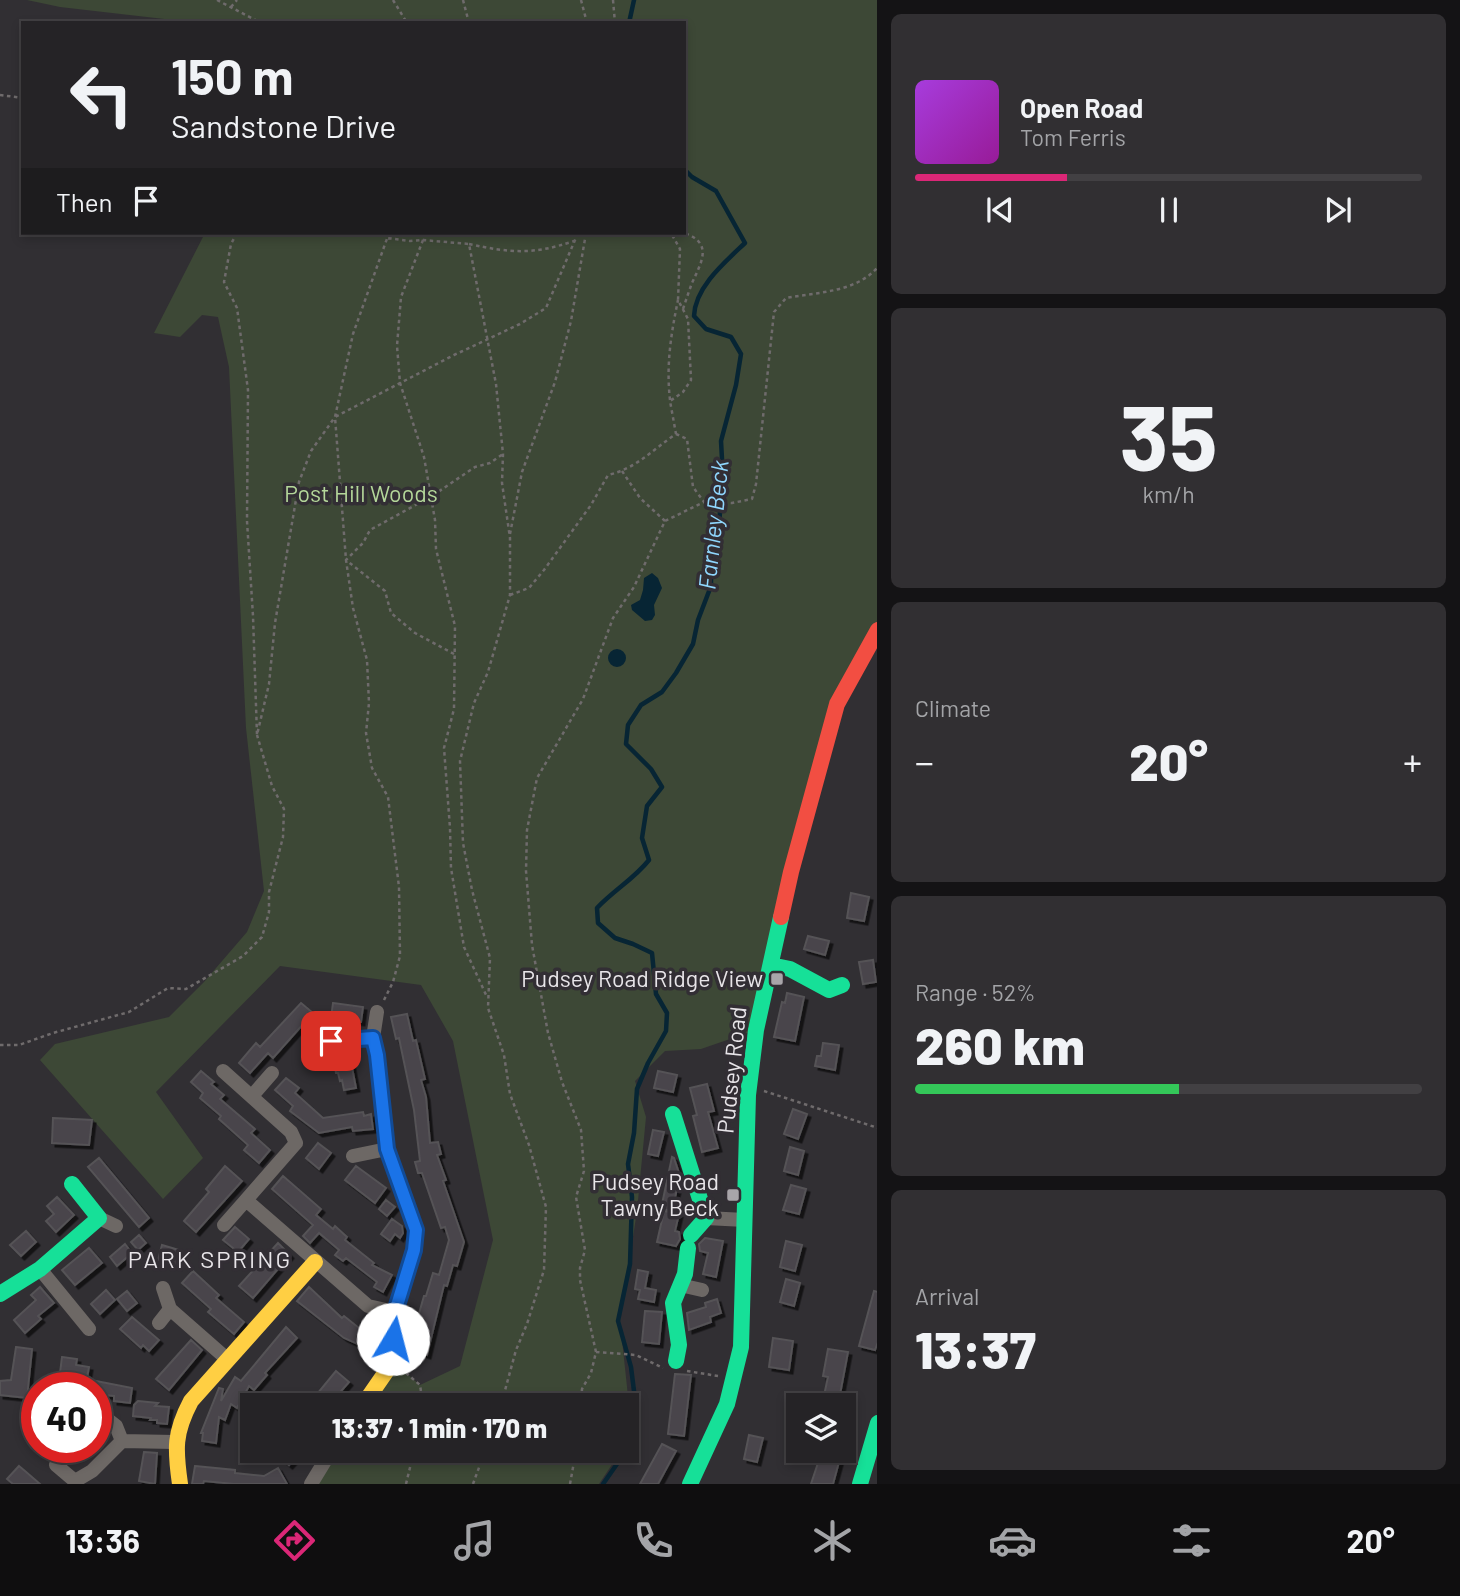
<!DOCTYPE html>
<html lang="en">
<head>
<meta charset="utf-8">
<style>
	body { margin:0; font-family:Barlow,sans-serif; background:#312f32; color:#f1f3f6; height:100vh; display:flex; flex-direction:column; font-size:26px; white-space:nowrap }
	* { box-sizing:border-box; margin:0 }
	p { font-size:23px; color:#a3a4a7 }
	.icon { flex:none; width:38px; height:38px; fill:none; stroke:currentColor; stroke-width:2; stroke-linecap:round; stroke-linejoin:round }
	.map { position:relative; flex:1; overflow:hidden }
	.drawer { display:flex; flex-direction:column; gap:14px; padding:14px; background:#141315; width:583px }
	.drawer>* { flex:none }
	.banner { position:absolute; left:21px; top:21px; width:665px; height:214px; border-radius:0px; box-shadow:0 4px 10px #0003,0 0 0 2px #424043; background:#252326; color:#f1f3f6; overflow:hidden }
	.fabs { position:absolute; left:786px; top:1393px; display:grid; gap:14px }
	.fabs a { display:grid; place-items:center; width:70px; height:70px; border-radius:0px; background:#252326; box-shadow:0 4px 10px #0003,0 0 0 2px #424043; font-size:35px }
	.speed { position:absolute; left:21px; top:1372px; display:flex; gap:14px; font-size:35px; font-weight:700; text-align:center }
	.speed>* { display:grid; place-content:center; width:91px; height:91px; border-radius:50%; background:#252326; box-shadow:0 4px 10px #0003,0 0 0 2px #424043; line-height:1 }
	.speed .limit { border:10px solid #d22; background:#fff; color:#111 }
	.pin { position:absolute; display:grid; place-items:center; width:60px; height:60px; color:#fff; margin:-30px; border-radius:14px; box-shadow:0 4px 10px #0006 }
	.me { position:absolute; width:77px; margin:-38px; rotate:8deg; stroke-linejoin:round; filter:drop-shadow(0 0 5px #0008) }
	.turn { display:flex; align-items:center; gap:24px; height:147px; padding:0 35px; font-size:32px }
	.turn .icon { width:91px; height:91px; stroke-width:2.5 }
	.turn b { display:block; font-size:49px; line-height:60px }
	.then { display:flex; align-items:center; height:66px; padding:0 35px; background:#0003; gap:14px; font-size:26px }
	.big { font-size:52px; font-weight:800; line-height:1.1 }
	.drawer .card { flex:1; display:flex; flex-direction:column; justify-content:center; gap:10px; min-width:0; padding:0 24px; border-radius:10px; background:#312f32 }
	.drawer .dial { align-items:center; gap:0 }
	.dial b { font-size:91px; line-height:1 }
	.song { display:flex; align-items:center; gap:21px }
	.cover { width:84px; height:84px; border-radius:10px; background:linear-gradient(135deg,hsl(280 70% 55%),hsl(300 70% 35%)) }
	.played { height:7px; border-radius:4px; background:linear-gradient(90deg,#db2777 30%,#424043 30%) }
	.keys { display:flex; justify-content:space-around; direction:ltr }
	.heat { display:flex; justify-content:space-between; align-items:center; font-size:38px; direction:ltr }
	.charge { height:10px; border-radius:5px; background:linear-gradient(90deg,#34c759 52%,#424043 0) }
	.trip { position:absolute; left:240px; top:1393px; width:399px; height:70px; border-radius:0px; background:#252326; box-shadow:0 4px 10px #0003,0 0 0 2px #424043; font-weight:800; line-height:70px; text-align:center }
	.menu { display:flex; height:112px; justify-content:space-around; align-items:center; background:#0f0e0f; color:#a3a4a7 }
	.menu .icon { width:49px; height:49px }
	.menu .on { color:#db2777 }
	.menu b { font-size:32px; color:#f1f3f6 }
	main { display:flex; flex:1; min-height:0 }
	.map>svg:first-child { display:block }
</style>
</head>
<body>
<main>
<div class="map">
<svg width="878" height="1484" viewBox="0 0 878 1484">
	<defs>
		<filter id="shadow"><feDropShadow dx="3.5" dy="3.5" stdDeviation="0" flood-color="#0009"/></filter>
	</defs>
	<rect width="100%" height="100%" fill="#312f33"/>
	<path fill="#3d4836" d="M27,0H877V630L837,704L756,1030L701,1049L665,1051L635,1081L646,1117L637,1211L620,1321L632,1434L627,1443L626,1405H363L390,1366L401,1369L420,1385L460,1366L493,1240L453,1041L421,985L280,966L156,1092L203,1158L163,1199L40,1060L55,1044L169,1017L204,982L247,932L264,891L246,728L229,367L218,317L202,315L180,337L154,333L205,233H684V23H199L60,7Z
		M331,1451H621L599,1484H311Z"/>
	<path fill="#072534" d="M652,573L658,578L662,588L654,605L655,615L652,620L645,621L632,610L631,605L640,600L643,590L644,578Z
		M608 658a9 9 0 1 1 18 0a9 9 0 1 1-18 0Z"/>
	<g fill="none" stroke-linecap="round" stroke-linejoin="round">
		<path stroke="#072534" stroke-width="4.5" d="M629,23L634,0
			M626,1449L636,1432L635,1399L631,1367L618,1321L630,1264L632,1197L628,1164L634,1133L637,1089L648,1063L666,1031L667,1013L656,994L652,953L633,944L615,938L598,923L597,908C614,890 634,879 649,860L642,838L647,806L662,787L651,769L626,744L628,725L641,705L662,692L676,673L693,644L698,620L711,586V552L719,524L723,477L721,441L736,385L741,354L731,337L706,329L694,316C695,287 725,262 745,243L716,191L692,177L684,169
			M603,1484L626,1451"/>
	</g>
	<path fill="#49444c" stroke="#555356" stroke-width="2" filter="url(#shadow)" d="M851,893L869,897L864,921L847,918Z
		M808,936L829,941L825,955L804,949Z
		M873,960L876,982L863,984L859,962Z
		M787,993L804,997L795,1041L774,1037L782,1002L785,1003Z
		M301,1003L313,1013L273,1058L268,1053L250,1073L239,1063L256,1043L260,1047Z
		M333,1003L363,1007L361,1022L331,1018Z
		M407,1014L413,1041L416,1040L425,1079L421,1080L426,1097L430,1143L438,1142L441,1154L437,1155L446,1180L443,1181L464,1242L457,1266L453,1265L447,1286L444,1285L427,1355L414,1351L417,1339L412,1338L424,1296H426L433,1273L439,1275L449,1240L445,1227L441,1228L422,1173H418L415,1162L420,1161L414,1110L399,1038L396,1039L391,1017Z
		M823,1043L839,1045L835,1070L815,1066L817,1056H821Z
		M349,1052L356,1088L344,1090L342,1080L340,1081L338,1073H336L333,1053Z
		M201,1071L214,1082L211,1084L224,1095L220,1099L255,1129L251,1133L270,1150L259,1163L244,1150L248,1145L219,1119L221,1116L200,1098L203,1093L191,1082Z
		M658,1071L677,1075L673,1092L654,1088Z
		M286,1078L299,1088L295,1093L323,1118L363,1112L364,1116L371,1114L373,1129L353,1131L352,1127L319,1133L290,1111L293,1106L275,1090Z
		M707,1084L714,1111L708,1112L718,1148L702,1152L693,1116L697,1115L690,1088Z
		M793,1109L807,1114L798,1139L784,1134Z
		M53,1118L92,1120L89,1145L52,1143Z
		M653,1130L664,1132L658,1156L648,1154Z
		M318,1143L331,1153L319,1169L306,1158Z
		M790,1147L804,1151L798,1175L784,1171Z
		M672,1157L674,1158L680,1176L672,1211L661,1209Z
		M99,1158L149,1218L139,1227L88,1167Z
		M225,1166L242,1181L196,1232L184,1221L209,1192L206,1189Z
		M356,1166L386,1188L375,1203L345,1180Z
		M283,1176L321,1209L316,1215L333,1229L335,1226L347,1237L345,1240L374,1263L372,1265L392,1275L383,1292L374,1287L377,1282L346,1258L343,1261L335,1255L339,1250L319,1233L310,1243L303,1236L313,1225L272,1189Z
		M791,1185L806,1189L799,1214L783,1210Z
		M57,1197L74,1215L56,1232L46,1221L54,1214L47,1206Z
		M386,1200L395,1207L387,1216L379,1209Z
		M664,1211L679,1214L675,1231L679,1232L680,1239L676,1246L657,1242Z
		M392,1219L402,1226L403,1233L400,1238L395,1234L390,1241L381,1234Z
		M235,1227L249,1239L238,1252L223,1240Z
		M26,1231L36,1242L21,1256L10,1245Z
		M139,1235L146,1243L138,1250L131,1242Z
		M705,1238L723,1241L716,1277L703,1274L708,1253L700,1251L699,1244Z
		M786,1241L802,1245L795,1271L780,1267Z
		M278,1243L290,1255L253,1298L239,1286Z
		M125,1244L132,1253L117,1266L110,1257Z
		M162,1245L182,1251L178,1266L158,1260Z
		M89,1248L102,1263L75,1285L62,1270Z
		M638,1270L648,1272L645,1288L656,1290L654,1302L638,1299L640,1290L635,1289Z
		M193,1271L219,1295L216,1298L244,1322L234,1334L208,1312L211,1309L182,1283Z
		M786,1279L800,1283L794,1306L780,1302Z
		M40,1287L54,1303L38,1316L41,1319L25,1333L14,1320L36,1300L31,1295Z
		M309,1287L342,1318L344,1316L359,1328L375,1336L369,1349L344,1338L297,1301Z
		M106,1290L115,1300L100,1314L91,1304Z
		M127,1291L137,1303L127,1311L117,1299Z
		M874,1291L878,1292V1342L875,1350L859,1346Z
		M717,1299L721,1313L710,1317L711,1322L689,1330L687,1313L706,1307L705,1303Z
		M645,1311L662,1312L659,1344L642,1342Z
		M132,1317L159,1340L149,1351L143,1345L141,1348L120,1329Z
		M286,1327L297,1338L265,1373L267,1375L254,1390L249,1386L237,1408L231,1404L225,1420L219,1417L216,1443L202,1441L203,1433H201L219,1388L223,1389L221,1401L235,1377L241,1381Z
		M773,1338L793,1341L789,1370L769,1367Z
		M191,1340L202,1350L169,1390L156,1379Z
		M16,1347L32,1349L27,1398L0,1395V1381L11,1380Z
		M828,1349L848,1352L838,1405H822L828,1377L823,1376Z
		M62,1357L77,1359L76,1365L89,1367L87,1378L74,1376L73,1383L59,1381Z
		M336,1371L349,1382L329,1405H308Z
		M675,1374L691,1375L684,1436L668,1434Z
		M96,1381L132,1388L130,1403L114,1401V1396L96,1394Z
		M138,1401L158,1403L155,1406L169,1407L167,1424L157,1423V1420H150L151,1418L133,1416L134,1405Z
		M749,1435L763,1438L757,1462L744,1459Z
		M662,1444L676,1451L671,1460L658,1484H640Z
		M45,1447H76L65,1460L55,1456Z
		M273,1451H302L289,1465Z
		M822,1451H842L833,1484H811Z
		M144,1452L157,1453L155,1484L139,1481Z
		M19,1466L25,1471L40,1484H13L7,1479Z
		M195,1466L235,1470V1473L264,1476L278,1468L287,1484H234L204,1481L203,1484H192Z"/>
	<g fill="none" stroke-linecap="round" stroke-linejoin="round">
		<path stroke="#6f6b6c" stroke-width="2.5" stroke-dasharray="3.5 3.5" stroke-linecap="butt" d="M217,0L261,23
			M393,0L407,23
			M463,0L469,23
			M581,0L587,23
			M613,0L615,23
			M231,7L237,0
			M0,95L23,98
			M237,233L231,244L224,282L237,308L248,390L247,521L253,616L257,735L269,684L275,623L299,482L311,451L335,417L353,334L389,233
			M384,233L387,238L410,241L423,240L401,297L397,346L400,383L424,457L435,520L436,549L455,626L454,709L444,748L450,828L451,868L464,947L487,997
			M425,233L423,240L469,244L496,384L503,454L502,483L510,538V595L488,672L474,703L460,761L463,843L472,890L490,958L488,1008L504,1055L510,1094L529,1145L546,1207L544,1270L527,1324L516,1350L501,1405
			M469,244C511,253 533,255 574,241
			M683,309C686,300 689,291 692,283C701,263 714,243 684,233
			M670,400C666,365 671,334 678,300
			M676,434L687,439L693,487L704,502
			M622,471L640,498L665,521
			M510,534L522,472L555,382L571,321L586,233
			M510,595L529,588L544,570L591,505L608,475C637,468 652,450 676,434L670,401L683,392L691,380L688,319L678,300L680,249L671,233
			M454,654L415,633L391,613L385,591L346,560L363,543L370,530L432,496L475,467L490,463L503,454
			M384,1000L393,982L400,956L399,887L388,797L372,768L366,733L369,703L367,660L353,608L346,560L335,417L454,355L520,324L546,308L578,233
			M0,1045H19L53,1033L129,1012L168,988L186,989L243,956L262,937L269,912V892L283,837L284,809L272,786L257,735
			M764,1091L878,1128
			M596,1352L636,1355L663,1368
			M687,1371L718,1376
			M406,1373L420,1385L423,1405
			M581,1405L582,1389L591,1373L596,1352L580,1280V1268L585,1250L576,1197L584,1171L581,1130L562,1082L548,1033L532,945L526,871L527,830L537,778L583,699L613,618L634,587L665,521L704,502L732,503L752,499L756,484L774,312L786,298C817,292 855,293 878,267
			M406,1484L414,1451
			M473,1484L485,1451
			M570,1484L576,1451"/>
		<path stroke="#6d6865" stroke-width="14" d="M373,1038L377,1012
			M223,1071L291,1132L296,1143L246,1200L368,1306L395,1312
			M252,1096L272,1073
			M353,1156L387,1149
			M99,1218L116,1226
			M706,1218L745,1220
			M224,1225L246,1200
			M40,1269L89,1329
			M680,1285L702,1290
			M163,1288L170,1309L227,1359
			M159,1323L170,1309
			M102,1415L116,1426L122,1441
			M56,1465L75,1481L92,1471L122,1441L174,1442
			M311,1484L331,1451"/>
		<path stroke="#16e098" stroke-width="16" d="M771,965L790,969L829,990L842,985
			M673,1114L706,1218L691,1235
			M0,1294L40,1269L99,1218L72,1184
			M676,1361L679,1345L673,1303L685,1274L688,1248
			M690,1484L727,1404L741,1347L748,1095L756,1030L781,917
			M860,1484L878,1423"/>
		<path stroke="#ffcf43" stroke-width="16" d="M332,1041L373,1038L377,1055L387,1149L416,1230L414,1250L395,1312L390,1366L363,1405
			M180,1484C175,1449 174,1433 191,1401L315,1262"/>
		<path stroke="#f24e42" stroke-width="16" d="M781,917L791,872L837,704L878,630"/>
	</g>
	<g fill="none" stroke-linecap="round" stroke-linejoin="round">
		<defs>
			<path id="route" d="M331,1041L373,1038L377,1055L387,1149L416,1230L414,1250L395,1312L393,1339"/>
		</defs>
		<use href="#route" stroke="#114b97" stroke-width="18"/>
		<use href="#route" stroke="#1a73e8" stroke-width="12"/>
	</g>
	<g fill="#a8a5a9" stroke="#322e34" stroke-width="2.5">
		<rect x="770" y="972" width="14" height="14" rx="3.5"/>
		<rect x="726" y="1188" width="14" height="14" rx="3.5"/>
	</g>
	<g text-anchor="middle" stroke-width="7" stroke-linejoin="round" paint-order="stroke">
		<g font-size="23" fill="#b4d79a" stroke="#322e34">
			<text x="361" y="502">Post Hill Woods</text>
		</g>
		<g font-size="23" fill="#e8e5e9" stroke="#322e34" text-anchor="end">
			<text x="763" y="987">Pudsey Road Ridge View</text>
			<text x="719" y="1190">Pudsey Road<tspan x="719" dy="26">Tawny Beck</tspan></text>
		</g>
		<g font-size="23" fill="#e8e5e9" stroke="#322e34">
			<text transform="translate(732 1070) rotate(-84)" y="8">Pudsey Road</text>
		</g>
		<g font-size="24" font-style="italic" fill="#8fd6fd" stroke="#322e34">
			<text transform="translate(714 525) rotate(-84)" y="8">Farnley Beck</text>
		</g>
		<g font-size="24" letter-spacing="2" fill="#e8e5e9" stroke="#322e34">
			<text x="210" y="1268">PARK SPRING</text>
		</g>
	</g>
</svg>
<div class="fabs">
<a><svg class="icon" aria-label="layers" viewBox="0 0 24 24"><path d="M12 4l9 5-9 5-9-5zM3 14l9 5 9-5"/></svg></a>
</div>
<div class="speed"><div class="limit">40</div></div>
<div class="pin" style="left:331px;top:1041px;background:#d93025"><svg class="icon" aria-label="arrive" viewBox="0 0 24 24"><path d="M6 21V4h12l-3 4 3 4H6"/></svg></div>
<svg class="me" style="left:393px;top:1339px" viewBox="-20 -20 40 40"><circle r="19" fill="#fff"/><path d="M0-13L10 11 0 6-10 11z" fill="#1a73e8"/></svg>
<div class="trip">13:37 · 1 min · 170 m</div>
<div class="banner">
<div class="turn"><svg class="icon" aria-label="left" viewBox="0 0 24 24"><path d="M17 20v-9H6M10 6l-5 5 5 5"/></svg><div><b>150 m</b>Sandstone Drive</div></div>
<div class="then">Then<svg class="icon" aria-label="arrive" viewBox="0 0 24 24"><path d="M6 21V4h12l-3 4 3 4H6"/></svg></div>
</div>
</div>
<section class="drawer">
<div class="card">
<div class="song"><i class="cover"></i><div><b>Open Road</b><p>Tom Ferris</p></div></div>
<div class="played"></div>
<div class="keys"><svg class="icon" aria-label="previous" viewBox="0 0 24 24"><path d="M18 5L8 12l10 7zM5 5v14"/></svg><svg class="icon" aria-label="pause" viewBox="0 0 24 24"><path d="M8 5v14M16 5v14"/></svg><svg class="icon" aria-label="next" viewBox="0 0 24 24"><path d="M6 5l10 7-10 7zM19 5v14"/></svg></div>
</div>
<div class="card dial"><b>35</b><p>km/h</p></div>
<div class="card"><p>Climate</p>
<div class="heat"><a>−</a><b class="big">20°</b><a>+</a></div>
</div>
<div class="card"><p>Range · 52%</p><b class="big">260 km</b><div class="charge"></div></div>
<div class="card"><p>Arrival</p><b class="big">13:37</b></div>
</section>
</main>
<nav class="menu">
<b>13:36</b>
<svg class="icon on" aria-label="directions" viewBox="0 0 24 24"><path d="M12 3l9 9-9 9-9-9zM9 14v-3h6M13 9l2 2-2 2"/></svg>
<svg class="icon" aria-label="music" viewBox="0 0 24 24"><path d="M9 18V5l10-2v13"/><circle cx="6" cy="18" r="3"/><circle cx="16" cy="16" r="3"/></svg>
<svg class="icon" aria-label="phone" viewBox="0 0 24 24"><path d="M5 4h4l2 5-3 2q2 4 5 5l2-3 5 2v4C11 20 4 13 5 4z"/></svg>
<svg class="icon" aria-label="climate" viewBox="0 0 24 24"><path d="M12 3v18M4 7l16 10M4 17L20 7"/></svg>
<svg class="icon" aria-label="car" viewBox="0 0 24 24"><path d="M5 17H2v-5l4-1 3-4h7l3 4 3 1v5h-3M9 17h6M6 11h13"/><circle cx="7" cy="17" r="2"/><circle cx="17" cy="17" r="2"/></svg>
<svg class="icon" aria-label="filters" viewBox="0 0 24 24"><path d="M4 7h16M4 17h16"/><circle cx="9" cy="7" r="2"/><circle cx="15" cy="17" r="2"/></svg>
<b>20°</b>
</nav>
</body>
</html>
